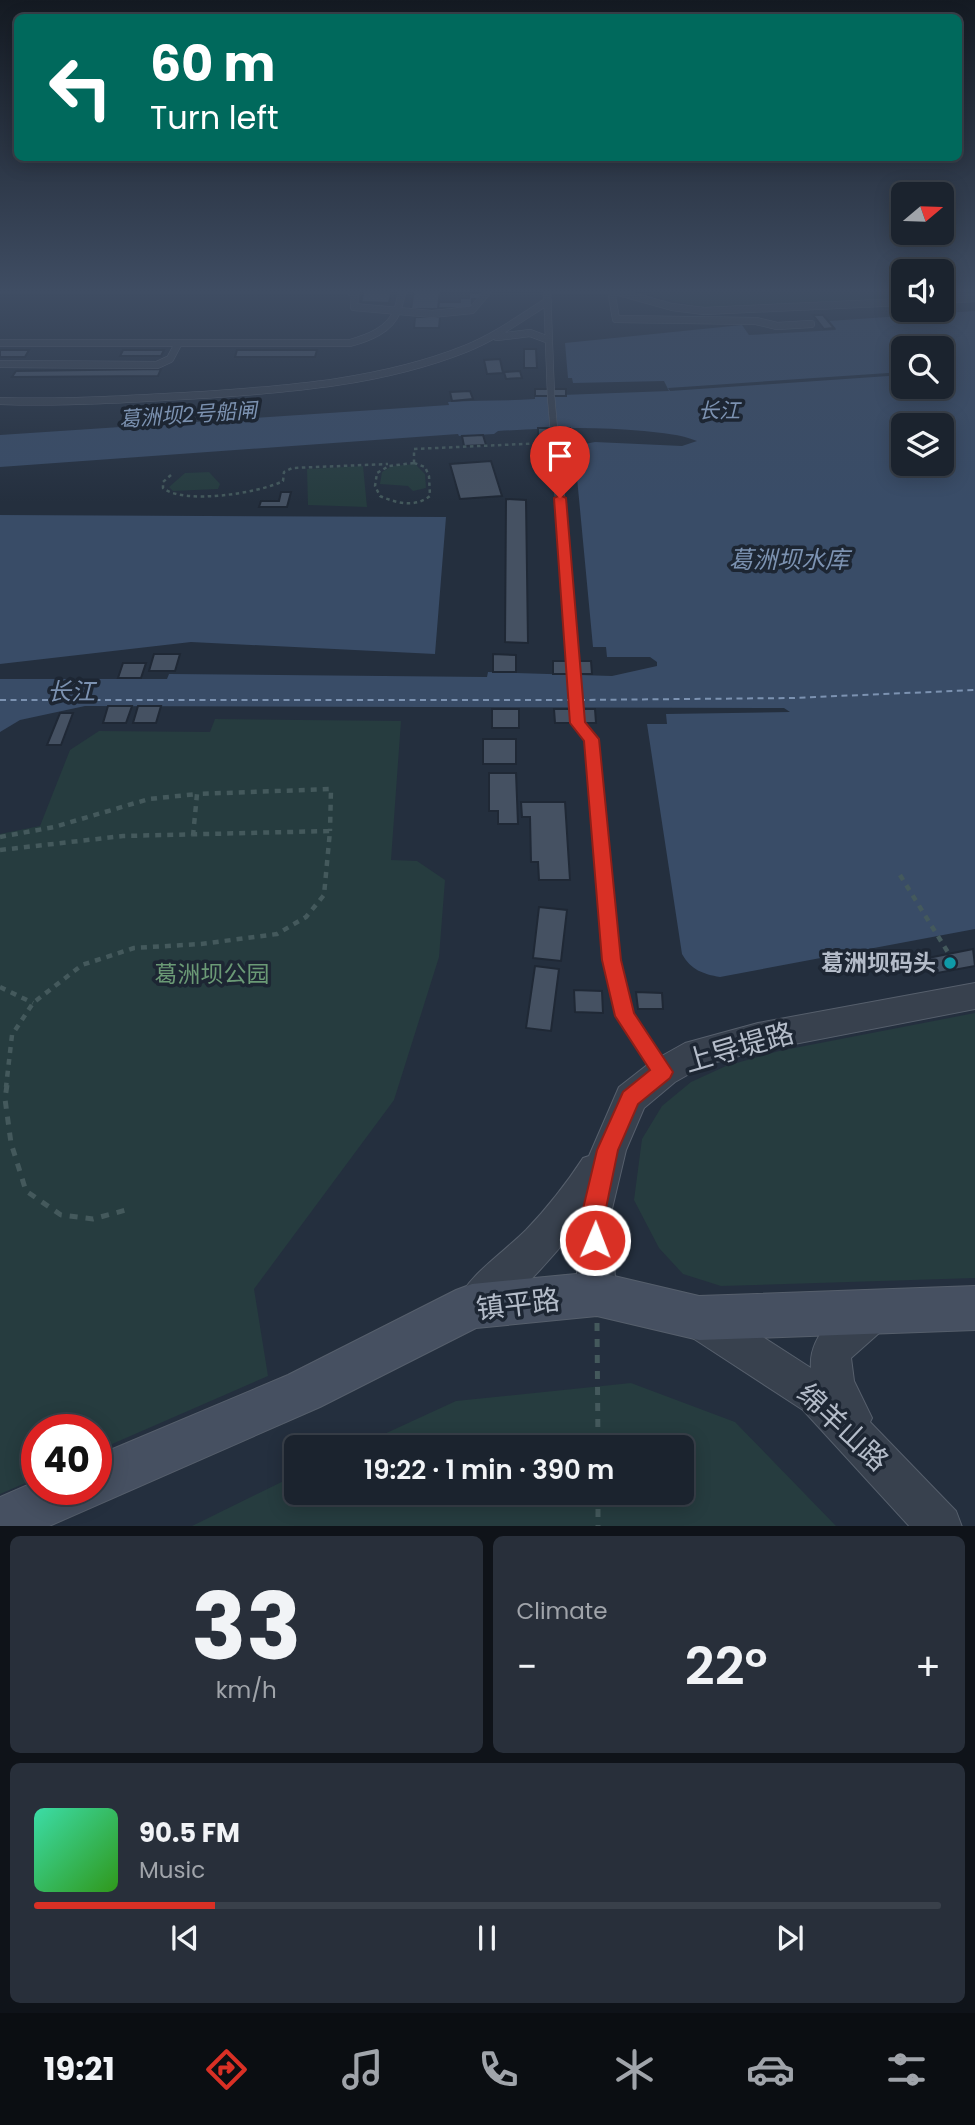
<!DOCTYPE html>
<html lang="en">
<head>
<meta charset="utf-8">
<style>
	body { margin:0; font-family:Poppins,"Noto Sans SC",sans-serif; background:#282f3a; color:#f1f3f6; height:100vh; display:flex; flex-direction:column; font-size:26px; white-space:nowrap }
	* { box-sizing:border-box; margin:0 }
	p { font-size:23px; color:#a0a4aa }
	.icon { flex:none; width:38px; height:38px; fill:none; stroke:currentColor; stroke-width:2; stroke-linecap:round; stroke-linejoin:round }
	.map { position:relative; height:1526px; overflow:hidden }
	.details { display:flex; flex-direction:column; gap:10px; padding:10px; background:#0f1319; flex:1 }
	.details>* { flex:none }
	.hud { position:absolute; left:14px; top:14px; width:948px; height:147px; border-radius:10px; box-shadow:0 4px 18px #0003,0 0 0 2px #39404a; background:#00695c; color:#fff; overflow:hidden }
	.needle { width:46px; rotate:71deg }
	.tools { position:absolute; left:891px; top:182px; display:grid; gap:14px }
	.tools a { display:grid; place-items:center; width:63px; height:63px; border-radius:10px; background:#1b232e; box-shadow:0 4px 18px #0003,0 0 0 2px #39404a; font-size:35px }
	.speed { position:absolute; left:21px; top:1414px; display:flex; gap:14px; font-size:35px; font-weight:700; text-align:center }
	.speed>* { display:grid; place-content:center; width:91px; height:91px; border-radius:50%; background:#1b232e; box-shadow:0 4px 18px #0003,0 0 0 2px #39404a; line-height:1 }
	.speed .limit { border:10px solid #d22; background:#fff; color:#111 }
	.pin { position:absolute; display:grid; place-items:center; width:60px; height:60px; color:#fff; margin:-72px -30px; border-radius:50% 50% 50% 0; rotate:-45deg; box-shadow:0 0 7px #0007 }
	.pin .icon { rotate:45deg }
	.me { position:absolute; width:77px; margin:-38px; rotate:1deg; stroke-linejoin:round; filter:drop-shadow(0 0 5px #0008) }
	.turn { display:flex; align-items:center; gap:24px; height:147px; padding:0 21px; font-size:32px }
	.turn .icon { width:91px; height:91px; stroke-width:2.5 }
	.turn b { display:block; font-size:49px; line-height:60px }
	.big { font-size:52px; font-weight:600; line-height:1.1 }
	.details .card { flex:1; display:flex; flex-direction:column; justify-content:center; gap:10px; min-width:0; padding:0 24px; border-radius:10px; background:#282f3a }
	.details .dial { align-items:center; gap:0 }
	.dial b { font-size:91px; line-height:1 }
	.song { display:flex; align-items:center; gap:21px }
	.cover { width:84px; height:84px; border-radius:10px; background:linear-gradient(135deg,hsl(160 70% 55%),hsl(110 70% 35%)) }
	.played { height:7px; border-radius:4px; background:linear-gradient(90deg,#d93025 20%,#39404a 20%) }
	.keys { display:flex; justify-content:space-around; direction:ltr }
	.heat { display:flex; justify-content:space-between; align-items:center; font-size:38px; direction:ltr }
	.details .tiles { flex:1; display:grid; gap:10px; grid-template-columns:1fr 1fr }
	.card:last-child { grid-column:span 2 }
	.trip { position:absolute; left:284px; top:1435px; width:410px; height:70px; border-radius:10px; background:#1b232e; box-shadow:0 4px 18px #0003,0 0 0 2px #39404a; font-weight:600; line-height:70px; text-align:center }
	.menu { display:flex; height:112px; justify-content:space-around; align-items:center; background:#0b0e12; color:#a0a4aa }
	.menu .icon { width:49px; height:49px }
	.menu .current { color:#d93025 }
	.menu b { font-size:32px; color:#f1f3f6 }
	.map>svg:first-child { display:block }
</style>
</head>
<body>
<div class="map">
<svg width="975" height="1527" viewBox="0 0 975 1527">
	<rect width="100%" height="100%" fill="#242f3e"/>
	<path fill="#263c3f" d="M647,289H903V301L710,309L656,297Z
		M415,464L425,474L426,488L413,491L408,486L380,484L382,472L392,466Z
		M363,466L367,507L308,505L307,469Z
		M209,472L220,484L218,489L173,491L169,487L185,473Z
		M215,719L401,721L391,860L417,861L445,880L439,957L394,1100L254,1289L268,1376L96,1451V1430H37V1478L0,1494V834L40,826L70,750L99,731L210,732Z
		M975,1013V1278L721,1286L683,1274L659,1248L634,1200L642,1139L662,1106L691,1082L726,1066L779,1051Z
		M631,1383L735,1422L836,1526H192L296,1475V1493H681V1447H356L456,1401Z"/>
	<path fill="#394c67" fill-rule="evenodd" d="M975,311V929L720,977C703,974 691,970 682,954L647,724H667L666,714L790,712L784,708L85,706L20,720L0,732V679H167L169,674L487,677L488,672L612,676L657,666V662L650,657H607L606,647H593L574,446L595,442L682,446L697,441C680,434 662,433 644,431C594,426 547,428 498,431L494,434L459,436L458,434L0,467V435L449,405L448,402C478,400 506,401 535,399V396L669,391L664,381L573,383L572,378H568L565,343L742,325L749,335L836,330L829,321ZM903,348H942V387H903ZM903,425H942V464H903Z
		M0,515L446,517L435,654L191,642L0,664Z"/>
	<path fill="#242f3e" d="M903,372V375L670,391L668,388Z"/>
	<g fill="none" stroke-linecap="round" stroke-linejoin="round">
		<path stroke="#7c92b1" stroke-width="2" stroke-dasharray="6 4.5" stroke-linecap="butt" d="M0,700H573
			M579,700L793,698L975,690"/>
	</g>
	<path fill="#455162" stroke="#1f2835" stroke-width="2" d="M364,289H392L389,303L361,302Z
		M414,289H440L438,309H411Z
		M440,289H483V293H440Z
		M469,293H481V299H472V309L438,308L439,302H460V298H469Z
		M813,315H823L834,328L824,329Z
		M415,317H440L439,328H414Z
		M524,349H536L537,368H524Z
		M0,350H29L25,357H0Z
		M123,350H164L161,356H120Z
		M237,350H317L315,357H235Z
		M500,359L503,373L487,374L484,360Z
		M161,369L158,376L12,377L16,371Z
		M520,371L522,378L506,379L504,372Z
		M535,389H566V396H535Z
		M470,391L473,399L452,401L450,392Z
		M538,428H570L571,436L538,435Z
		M483,435L486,445L464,446L462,436Z
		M491,461L502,496L460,499L450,464Z
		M281,492H291L287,507H259L261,501H279Z
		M506,499L526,500L528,643L505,642Z
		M154,654H180L175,671H149Z
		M493,654L516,655V672H493Z
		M553,661H591L592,674H553Z
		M123,663H146L141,678H118Z
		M108,706H132L126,723H103Z
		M138,706H161L156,723H133Z
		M492,709H519V728H492Z
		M554,709H595L596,723H555Z
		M60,713H73L61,745H47Z
		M483,739H516V764H483Z
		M489,773H516L518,824H498V811H489Z
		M521,802H565L570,880H539L538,862H531L530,817H522Z
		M539,907L567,910L561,961L533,958Z
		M973,949L975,966L932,974L923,959Z
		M535,966L559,969L551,1031L526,1028Z
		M574,990L602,991L603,1013L575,1012Z
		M636,992L662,993L663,1009H638Z"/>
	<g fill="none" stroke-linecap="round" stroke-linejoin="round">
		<defs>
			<path id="service-far2" d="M0,289L348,290L355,294L354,307L432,314L472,310L490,289
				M547,289L551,396L559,489
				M547,289L611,290L616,319L756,321L777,326L811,324
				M614,289L611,290L672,307L704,311L903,302
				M942,300L975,298
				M497,337L530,333L549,340
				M0,343H350C368,338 390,330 397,311C400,304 400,296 404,289
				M0,364L157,365L170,359L178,344
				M0,401C68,403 135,399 203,395C291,389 382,382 465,349C495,337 521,318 548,301"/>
			<path id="service-far1" d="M559,487L578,723L592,739L593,748"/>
			<path id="service" d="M593,747L612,960L625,1016L662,1070"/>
			<path id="tertiary" d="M975,983V1009L758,1051L705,1065L675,1082L644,1108L626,1150L611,1213L616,1294L611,1308L597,1313L583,1308L578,1294L575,1229C553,1257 507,1310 475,1323L461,1318L456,1304C468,1275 503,1253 526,1230C547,1208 566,1184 583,1158L589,1156L619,1087L651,1062L685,1043L758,1023Z
				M873,1293L887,1298L892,1312L887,1326L851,1358L854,1381L872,1418L870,1422L956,1511L962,1527H910L803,1410L688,1335L682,1321L688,1307L702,1301L716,1307L811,1368C808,1333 844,1305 873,1293Z"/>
			<path id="secondary" d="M597,1272L699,1296L975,1286V1330L699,1340L597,1316L476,1328L320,1407L47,1527H0V1497L37,1481V1489H96V1456L288,1375L456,1290L472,1284Z"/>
		</defs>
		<use href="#service-far2" stroke="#565f6c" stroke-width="8"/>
		<use href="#service-far1" stroke="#565f6c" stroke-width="10"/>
		<use href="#service" stroke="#565f6c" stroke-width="14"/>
		<use href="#tertiary" stroke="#565f6c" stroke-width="2"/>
		<use href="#secondary" stroke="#565f6c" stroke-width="2"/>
		<path stroke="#44595c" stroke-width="2.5" stroke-dasharray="3.5 3.5" stroke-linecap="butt" d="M414,463L425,467L429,476L430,496C415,508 396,503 380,496L375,486L377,473L389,466Z
			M414,463V449L545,443
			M171,475L163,482V488C183,505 260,493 283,481L284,472L292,468L388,464"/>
		<path stroke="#44595c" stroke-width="4.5" stroke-dasharray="6 6" stroke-linecap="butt" d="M193,836L197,794L331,789L330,831
			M0,837L54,827L149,799L197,794
			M0,850L123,836L330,831L324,895L306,917L277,934L201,944L134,948L82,965L33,1003L12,1035L6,1087
			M900,875L949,954
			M0,987L33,1003"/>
		<path stroke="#44595c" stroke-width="5" stroke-dasharray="8 8" stroke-linecap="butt" d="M7,1085L5,1099L11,1143L26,1191L61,1215L93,1219L126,1210
			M597,1323L598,1447
			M598,1493V1527"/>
		<use href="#service-far2" stroke="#38414e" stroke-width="7"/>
		<use href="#service-far1" stroke="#38414e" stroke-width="9"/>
		<use href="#service" stroke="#38414e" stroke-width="12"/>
		<use href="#tertiary" fill="#38414e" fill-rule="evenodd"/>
		<use href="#secondary" fill="#465061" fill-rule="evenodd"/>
	</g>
	<linearGradient id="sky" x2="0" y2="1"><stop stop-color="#141a22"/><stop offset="0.58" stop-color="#3f4d63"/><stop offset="1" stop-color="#3f4d63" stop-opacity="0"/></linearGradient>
	<rect width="975" height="502" fill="url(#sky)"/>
	<path fill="#d93025" stroke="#8d1f18" stroke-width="2" d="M560,495L566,498L585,722L599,739L621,960L634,1013L673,1072L670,1078L638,1104L618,1150L605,1213L606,1240L603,1247L595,1251L587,1247L583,1240L582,1213L597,1150L623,1092L650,1070L615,1016L602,960L584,741L570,723L554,498Z"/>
	<circle fill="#0f9aa8" stroke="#1d2633" stroke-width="2.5" cx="950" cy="963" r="7"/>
	<g text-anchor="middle" stroke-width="7" stroke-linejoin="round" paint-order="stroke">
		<g font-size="21" font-style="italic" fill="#7c92b1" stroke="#1d2633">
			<text x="719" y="418">长江</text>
			<text transform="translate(188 415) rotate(-4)" y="7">葛洲坝2号船闸</text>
		</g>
		<g font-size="23" font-weight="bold" fill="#b4bcc9" stroke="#1d2633" text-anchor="end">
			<text x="936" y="971">葛洲坝码头</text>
		</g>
		<g font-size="23" fill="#6b9a76" stroke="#1d2633">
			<text x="212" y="982">葛洲坝公园</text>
		</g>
		<g font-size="24" font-style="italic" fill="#7c92b1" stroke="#1d2633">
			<text x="789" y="568">葛洲坝水库</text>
			<text x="71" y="700">长江</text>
		</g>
		<g font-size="28" fill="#b4bcc9" stroke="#1d2633">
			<text transform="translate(739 1047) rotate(-16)" y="10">上导堤路</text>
			<text transform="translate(518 1304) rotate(-7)" y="10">镇平路</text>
			<text transform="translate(843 1427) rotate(43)" y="10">绵羊山路</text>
		</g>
	</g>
</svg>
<div class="tools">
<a><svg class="needle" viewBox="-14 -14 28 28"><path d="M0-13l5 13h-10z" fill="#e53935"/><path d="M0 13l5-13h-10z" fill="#a0a4aa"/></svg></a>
<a><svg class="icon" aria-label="sound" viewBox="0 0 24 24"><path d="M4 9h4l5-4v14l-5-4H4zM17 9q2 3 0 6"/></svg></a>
<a><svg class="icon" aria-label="search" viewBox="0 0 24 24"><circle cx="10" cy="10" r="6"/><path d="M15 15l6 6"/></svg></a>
<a><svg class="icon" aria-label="layers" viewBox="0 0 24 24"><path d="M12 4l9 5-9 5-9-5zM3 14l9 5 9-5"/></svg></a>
</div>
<div class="speed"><div class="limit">40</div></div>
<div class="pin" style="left:560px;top:498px;background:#d93025"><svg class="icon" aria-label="arrive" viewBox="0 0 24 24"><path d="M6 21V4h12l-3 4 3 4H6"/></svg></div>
<svg class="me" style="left:595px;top:1240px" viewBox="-20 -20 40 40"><circle r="17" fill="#d93025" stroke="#fff" stroke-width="3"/><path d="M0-11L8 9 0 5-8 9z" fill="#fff"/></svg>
<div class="trip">19:22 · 1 min · 390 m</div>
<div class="hud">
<div class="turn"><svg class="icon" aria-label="left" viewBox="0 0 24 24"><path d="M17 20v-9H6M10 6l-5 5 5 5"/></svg><div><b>60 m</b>Turn left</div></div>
</div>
</div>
<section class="details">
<div class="tiles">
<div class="card dial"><b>33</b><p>km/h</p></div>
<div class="card"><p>Climate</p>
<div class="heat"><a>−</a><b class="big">22°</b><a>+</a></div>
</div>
<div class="card">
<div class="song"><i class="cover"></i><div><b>90.5 FM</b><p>Music</p></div></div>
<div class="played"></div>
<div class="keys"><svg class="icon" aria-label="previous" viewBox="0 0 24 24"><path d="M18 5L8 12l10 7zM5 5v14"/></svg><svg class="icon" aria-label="pause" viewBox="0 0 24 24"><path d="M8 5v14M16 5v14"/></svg><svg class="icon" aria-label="next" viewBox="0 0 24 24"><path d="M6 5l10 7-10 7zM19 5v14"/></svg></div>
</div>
</div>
</section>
<nav class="menu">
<b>19:21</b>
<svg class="icon current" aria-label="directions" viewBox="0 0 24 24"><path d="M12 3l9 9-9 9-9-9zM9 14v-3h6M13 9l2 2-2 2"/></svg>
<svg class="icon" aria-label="music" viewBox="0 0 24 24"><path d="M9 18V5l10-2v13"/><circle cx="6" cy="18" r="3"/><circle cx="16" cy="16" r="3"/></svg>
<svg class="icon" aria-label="phone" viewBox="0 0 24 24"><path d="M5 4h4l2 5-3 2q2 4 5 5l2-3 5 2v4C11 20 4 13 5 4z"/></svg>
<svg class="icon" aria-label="climate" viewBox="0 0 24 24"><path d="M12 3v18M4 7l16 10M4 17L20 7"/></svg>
<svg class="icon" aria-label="car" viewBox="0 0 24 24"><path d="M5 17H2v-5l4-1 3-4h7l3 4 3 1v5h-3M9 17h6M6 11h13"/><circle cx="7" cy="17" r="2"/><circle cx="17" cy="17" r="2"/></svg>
<svg class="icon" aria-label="filters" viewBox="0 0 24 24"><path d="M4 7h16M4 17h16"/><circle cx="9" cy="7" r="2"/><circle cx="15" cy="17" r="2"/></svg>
</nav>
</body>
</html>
